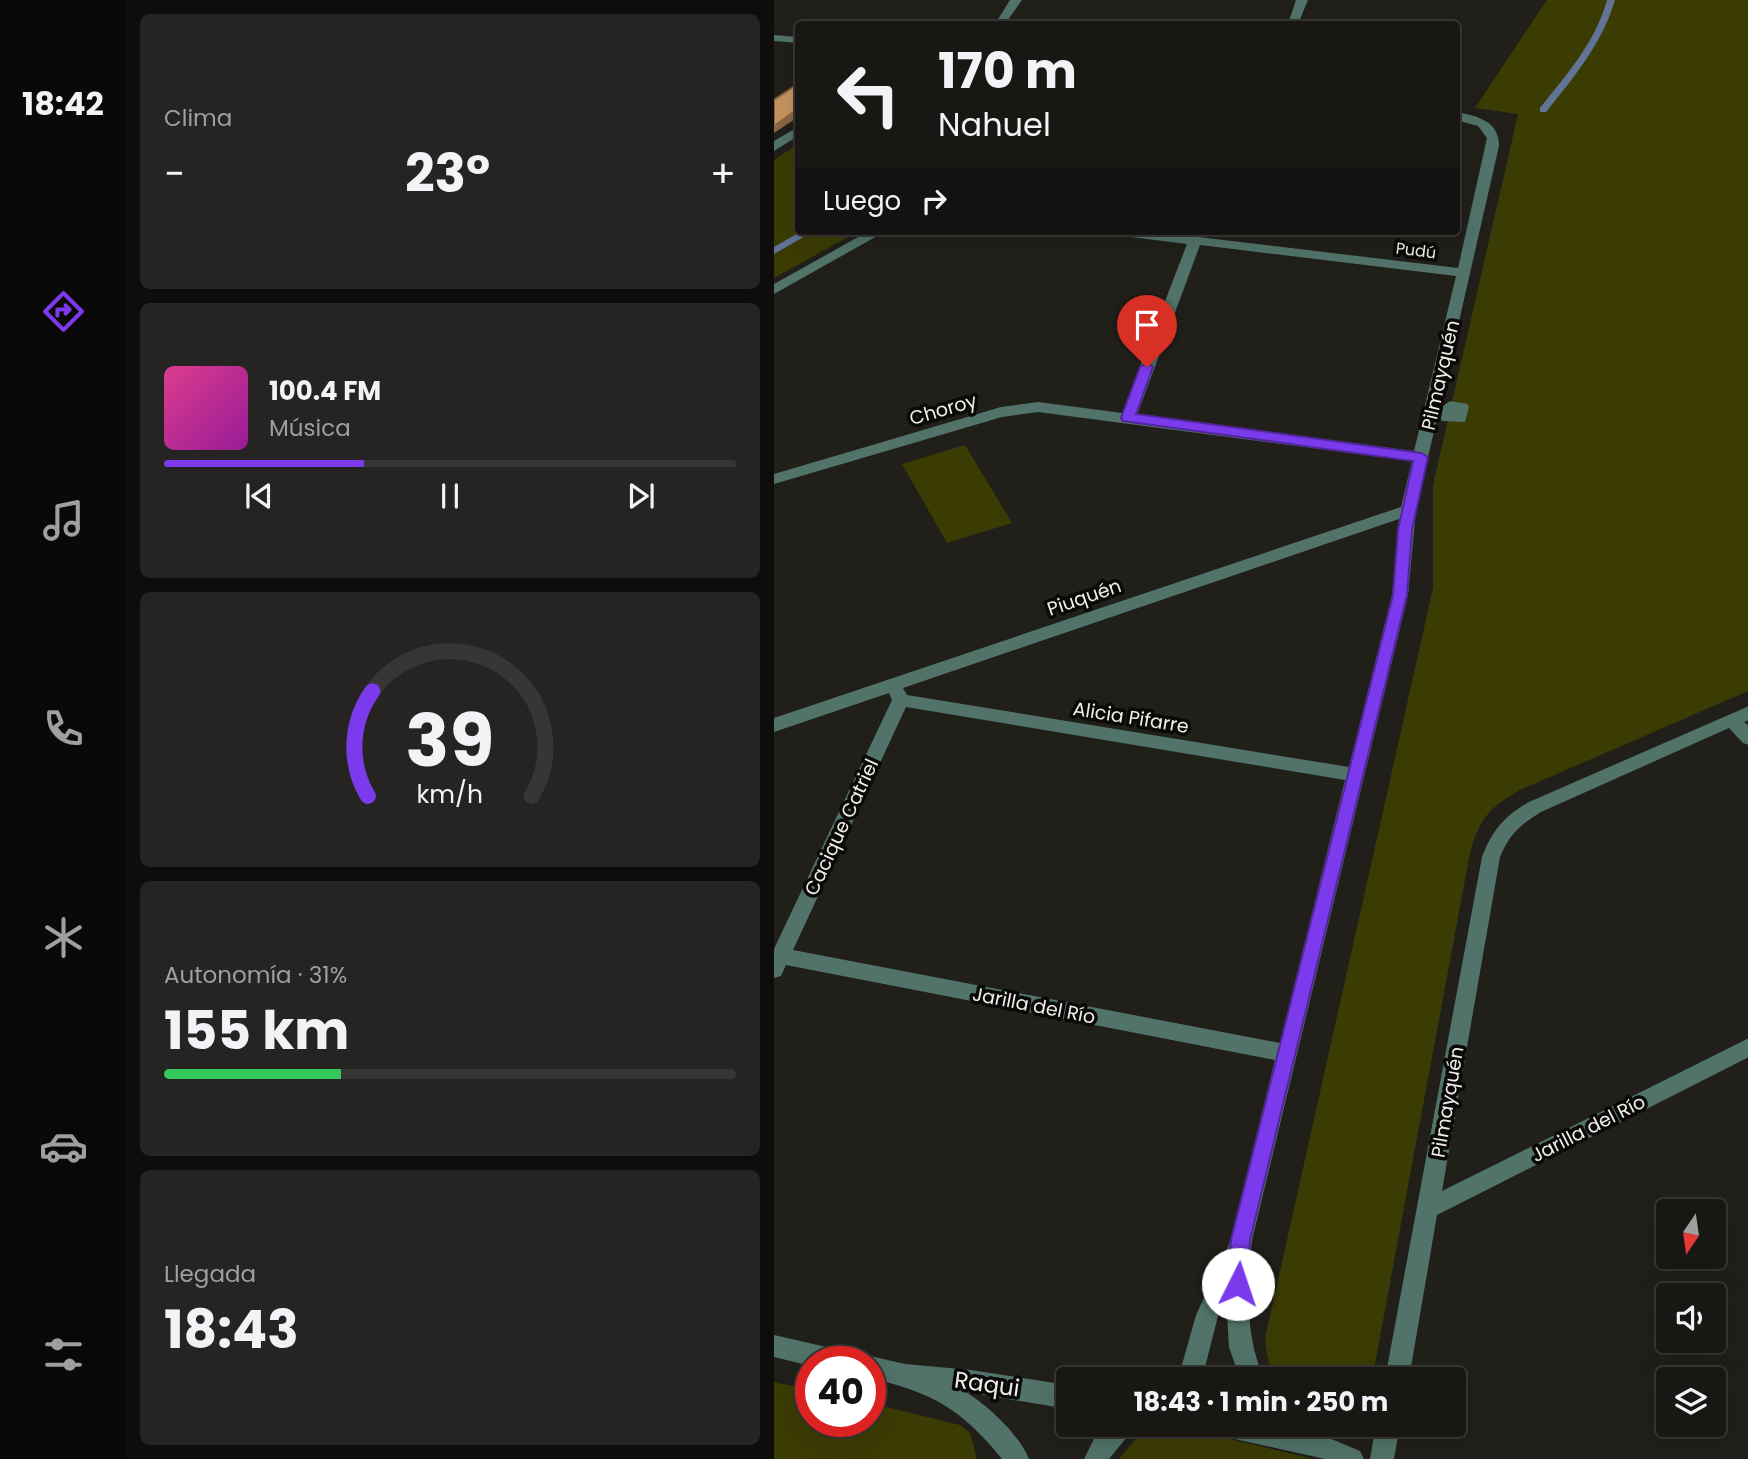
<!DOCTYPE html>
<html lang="es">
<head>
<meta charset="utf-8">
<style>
	body { margin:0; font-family:Poppins,sans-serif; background:#262422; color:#f1f3f6; height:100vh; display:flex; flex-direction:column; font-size:26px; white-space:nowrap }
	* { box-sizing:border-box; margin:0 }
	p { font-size:23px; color:#9f9fa0 }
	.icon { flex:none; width:38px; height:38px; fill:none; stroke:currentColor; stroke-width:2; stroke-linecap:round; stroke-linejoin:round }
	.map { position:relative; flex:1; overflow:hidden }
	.sheet { display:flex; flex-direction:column; gap:14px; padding:14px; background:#0e0d0b; width:648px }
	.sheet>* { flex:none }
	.top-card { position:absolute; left:21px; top:21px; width:665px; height:214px; border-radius:7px; box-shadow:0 7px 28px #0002,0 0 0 2px #373634; background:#191714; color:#f1f3f6; overflow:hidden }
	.needle { width:46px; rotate:193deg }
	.tools { position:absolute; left:882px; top:1199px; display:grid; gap:14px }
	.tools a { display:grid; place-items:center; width:70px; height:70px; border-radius:7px; background:#191714; box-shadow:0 7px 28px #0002,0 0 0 2px #373634; font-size:35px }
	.speed { position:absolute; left:21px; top:1346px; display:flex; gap:14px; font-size:35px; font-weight:700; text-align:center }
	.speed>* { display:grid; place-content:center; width:91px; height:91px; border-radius:50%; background:#191714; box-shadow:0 7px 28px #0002,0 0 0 2px #373634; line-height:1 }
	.speed .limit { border:10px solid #d22; background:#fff; color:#111 }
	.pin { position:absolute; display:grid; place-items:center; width:60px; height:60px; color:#fff; margin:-72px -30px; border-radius:50% 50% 50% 0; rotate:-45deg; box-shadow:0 0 7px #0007 }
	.pin .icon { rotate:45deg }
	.me { position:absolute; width:77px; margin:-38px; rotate:4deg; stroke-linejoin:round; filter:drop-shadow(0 0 5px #0008) }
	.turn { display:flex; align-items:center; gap:24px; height:147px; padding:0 28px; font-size:32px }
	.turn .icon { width:91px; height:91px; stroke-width:2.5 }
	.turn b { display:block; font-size:49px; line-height:60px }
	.then { display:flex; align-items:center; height:66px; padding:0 28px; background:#0003; gap:14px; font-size:26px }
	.big { font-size:52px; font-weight:700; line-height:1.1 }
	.sheet .widget { flex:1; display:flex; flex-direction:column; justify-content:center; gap:10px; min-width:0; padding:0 24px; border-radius:10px; background:#262422 }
	.sheet .dial { align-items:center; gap:0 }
	.dial svg { height:182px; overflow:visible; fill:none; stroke:#373634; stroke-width:7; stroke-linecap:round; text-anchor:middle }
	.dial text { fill:#f1f3f6; stroke:none }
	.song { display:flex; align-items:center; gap:21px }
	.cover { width:84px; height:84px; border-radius:10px; background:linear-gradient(135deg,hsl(330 70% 55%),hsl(300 70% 35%)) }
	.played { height:7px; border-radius:4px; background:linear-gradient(90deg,#7c3aed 35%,#373634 35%) }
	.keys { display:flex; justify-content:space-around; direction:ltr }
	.heat { display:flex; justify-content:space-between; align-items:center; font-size:38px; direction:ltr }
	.charge { height:10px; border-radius:5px; background:linear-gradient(90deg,#34c759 31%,#373634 0) }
	.trip { position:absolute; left:282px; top:1367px; width:410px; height:70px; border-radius:7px; background:#191714; box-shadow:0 7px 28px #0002,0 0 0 2px #373634; font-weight:700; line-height:70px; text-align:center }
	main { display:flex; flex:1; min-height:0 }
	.tab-bar { display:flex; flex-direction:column; width:126px; justify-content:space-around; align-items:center; background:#0a0908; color:#9f9fa0 }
	.tab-bar .icon { width:49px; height:49px }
	.tab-bar .on { color:#7c3aed }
	.tab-bar b { font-size:32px; color:#f1f3f6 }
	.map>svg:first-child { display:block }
</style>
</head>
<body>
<main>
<nav class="tab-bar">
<b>18:42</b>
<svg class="icon on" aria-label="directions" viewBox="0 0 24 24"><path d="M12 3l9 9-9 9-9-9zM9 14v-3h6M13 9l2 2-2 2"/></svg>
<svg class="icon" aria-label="music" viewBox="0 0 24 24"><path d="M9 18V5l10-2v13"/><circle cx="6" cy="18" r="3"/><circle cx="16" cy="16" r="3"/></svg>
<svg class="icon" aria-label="phone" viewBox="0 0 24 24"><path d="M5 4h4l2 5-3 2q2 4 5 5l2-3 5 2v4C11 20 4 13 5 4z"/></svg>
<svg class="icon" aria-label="climate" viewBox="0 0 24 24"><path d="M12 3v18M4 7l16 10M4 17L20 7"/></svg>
<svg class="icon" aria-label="car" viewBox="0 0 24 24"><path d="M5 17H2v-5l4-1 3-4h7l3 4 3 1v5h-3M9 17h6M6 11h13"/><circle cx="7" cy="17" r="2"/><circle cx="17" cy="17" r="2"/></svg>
<svg class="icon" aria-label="filters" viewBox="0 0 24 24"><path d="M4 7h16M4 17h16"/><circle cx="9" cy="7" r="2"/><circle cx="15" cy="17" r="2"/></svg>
</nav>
<section class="sheet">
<div class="widget"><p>Clima</p>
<div class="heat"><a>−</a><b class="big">23°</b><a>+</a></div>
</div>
<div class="widget">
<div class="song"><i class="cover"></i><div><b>100.4 FM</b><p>Música</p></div></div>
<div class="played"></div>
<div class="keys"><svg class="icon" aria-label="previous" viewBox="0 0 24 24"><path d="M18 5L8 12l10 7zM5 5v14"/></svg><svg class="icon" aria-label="pause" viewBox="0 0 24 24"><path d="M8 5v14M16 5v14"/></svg><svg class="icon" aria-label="next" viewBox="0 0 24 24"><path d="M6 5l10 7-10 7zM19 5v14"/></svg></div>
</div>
<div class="widget dial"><svg viewBox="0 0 100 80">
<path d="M14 69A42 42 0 1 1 86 69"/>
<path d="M14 69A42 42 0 0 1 16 23" stroke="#7c3aed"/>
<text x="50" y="56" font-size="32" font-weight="700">39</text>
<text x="50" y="72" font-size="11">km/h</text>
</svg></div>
<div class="widget"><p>Autonomía · 31%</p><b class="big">155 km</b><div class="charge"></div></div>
<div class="widget"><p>Llegada</p><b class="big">18:43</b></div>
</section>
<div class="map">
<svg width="975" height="1459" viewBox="0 0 975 1459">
	<rect width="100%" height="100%" fill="#211f1a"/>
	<path fill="#3b3c04" d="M773,0H974V691L746,790C716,807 705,819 696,853L600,1369L594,1379H506C493,1369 493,1353 491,1338L659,588V485L744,114L701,108Z
		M24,144V231H85L0,278V160Z
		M191,445L238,523L173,543L128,464Z
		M0,1382L37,1390V1421H96V1403L186,1425L196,1433L203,1459H0Z
		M393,1425L407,1427L539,1459H345L365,1435Z"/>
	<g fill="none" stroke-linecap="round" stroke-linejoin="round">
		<path fill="#617495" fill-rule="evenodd" d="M833,0H841C828,44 800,77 772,112H766V108C793,74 821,43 833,0Z
			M28,231H40L0,254V247Z"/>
		<path fill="#51736a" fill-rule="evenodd" d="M236,0H248L231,24H221Z
			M522,0H534L524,24H514Z
			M0,35L24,37V43L0,41Z
			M682,112C704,116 725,121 725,146L642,510L634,595L478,1240C474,1288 470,1333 490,1379H466L455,1347L452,1298L444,1316L428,1379H404L422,1315L456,1242L501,1060L12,965L7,976L0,978V949L118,700L115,693L0,732V718L627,507L638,461L264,412L228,417L0,484V474L227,407L264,402L348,413L413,244L341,235L334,231H374L684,268L713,138L704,126L682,120ZM426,245L682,276L640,451L363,415ZM625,519L618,595L575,767L133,695L129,688ZM132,707L571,780L506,1043L19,950Z
			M24,127V136L0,151V141Z
			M95,231H112L0,294V284Z
			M676,401L693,404L695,407L691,422L668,421L666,418L669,406Z
			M975,706V720L970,722L975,726V745L969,743L955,728L767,812C747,824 735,835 726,857L668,1191L975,1038V1057L663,1215L635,1379H611L708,857C718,831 730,816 755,802Z
			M0,1335L70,1351L78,1354L81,1362H37V1366L0,1357Z
			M96,1356L131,1364L197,1370L294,1385V1409L192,1392C215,1407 244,1433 255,1459H228C188,1409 157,1392 96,1378V1362H87Z
			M332,1424H360L357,1432L335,1459H310L322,1435Z
			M436,1424H535L548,1435L586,1451L590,1459H551L447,1436L439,1432Z
			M602,1424H626L620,1459H596Z"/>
	</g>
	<path fill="#8b6743" d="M24,109V117L0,133V126Z"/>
	<path fill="#c79360" stroke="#8b6743" stroke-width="2" d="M24,84V109L0,126V100Z"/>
	<path fill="#7c3aed" stroke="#51269a" stroke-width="2" d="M373,363L379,367L362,414L647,453L654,457L638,530L633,595L476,1240L474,1284L471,1291L464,1293L456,1291L453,1284L457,1240L619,595L624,530L639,461L349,421L347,418L366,367Z"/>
	<g text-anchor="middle" stroke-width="7" stroke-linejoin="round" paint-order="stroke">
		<g font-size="16" fill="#efeeea" stroke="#0a0907">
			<text transform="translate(642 250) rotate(7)" y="6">Pudú</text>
		</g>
		<g font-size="19" fill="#efeeea" stroke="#0a0907">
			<text transform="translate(666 375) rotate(-77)" y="7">Pilmayquén</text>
			<text transform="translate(169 409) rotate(-16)" y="7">Choroy</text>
			<text transform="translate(310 597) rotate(-19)" y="7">Piuquén</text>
			<text transform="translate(357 717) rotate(9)" y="7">Alicia Pifarre</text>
			<text transform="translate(67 827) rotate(-65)" y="7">Cacique Catriel</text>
			<text transform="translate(260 1005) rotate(11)" y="7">Jarilla del Río</text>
			<text transform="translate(673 1102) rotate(-80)" y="7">Pilmayquén</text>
			<text transform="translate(814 1128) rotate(-27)" y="7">Jarilla del Río</text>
		</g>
		<g font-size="23" fill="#efeeea" stroke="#0a0907">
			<text transform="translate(213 1384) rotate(8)" y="8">Raqui</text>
		</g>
	</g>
</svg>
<div class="tools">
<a><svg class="needle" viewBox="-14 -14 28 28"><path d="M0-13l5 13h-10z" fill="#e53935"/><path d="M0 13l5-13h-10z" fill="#9f9fa0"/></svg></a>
<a><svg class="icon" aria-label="sound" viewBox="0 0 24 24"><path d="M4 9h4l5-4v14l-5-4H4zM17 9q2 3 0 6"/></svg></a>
<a><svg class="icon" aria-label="layers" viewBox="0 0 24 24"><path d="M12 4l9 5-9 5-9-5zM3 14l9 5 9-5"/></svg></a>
</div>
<div class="speed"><div class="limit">40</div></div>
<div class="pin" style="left:373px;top:367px;background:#d93025"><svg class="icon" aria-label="arrive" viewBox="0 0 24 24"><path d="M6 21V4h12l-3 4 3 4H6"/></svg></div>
<svg class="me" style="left:464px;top:1284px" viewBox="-20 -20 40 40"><circle r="19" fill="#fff"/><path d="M0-13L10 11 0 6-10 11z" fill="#7c3aed"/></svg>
<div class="trip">18:43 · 1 min · 250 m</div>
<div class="top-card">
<div class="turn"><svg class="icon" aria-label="left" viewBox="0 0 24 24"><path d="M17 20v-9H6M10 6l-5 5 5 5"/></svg><div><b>170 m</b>Nahuel</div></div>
<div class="then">Luego<svg class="icon" aria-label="right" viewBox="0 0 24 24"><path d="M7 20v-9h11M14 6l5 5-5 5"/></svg></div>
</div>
</div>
</main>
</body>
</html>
